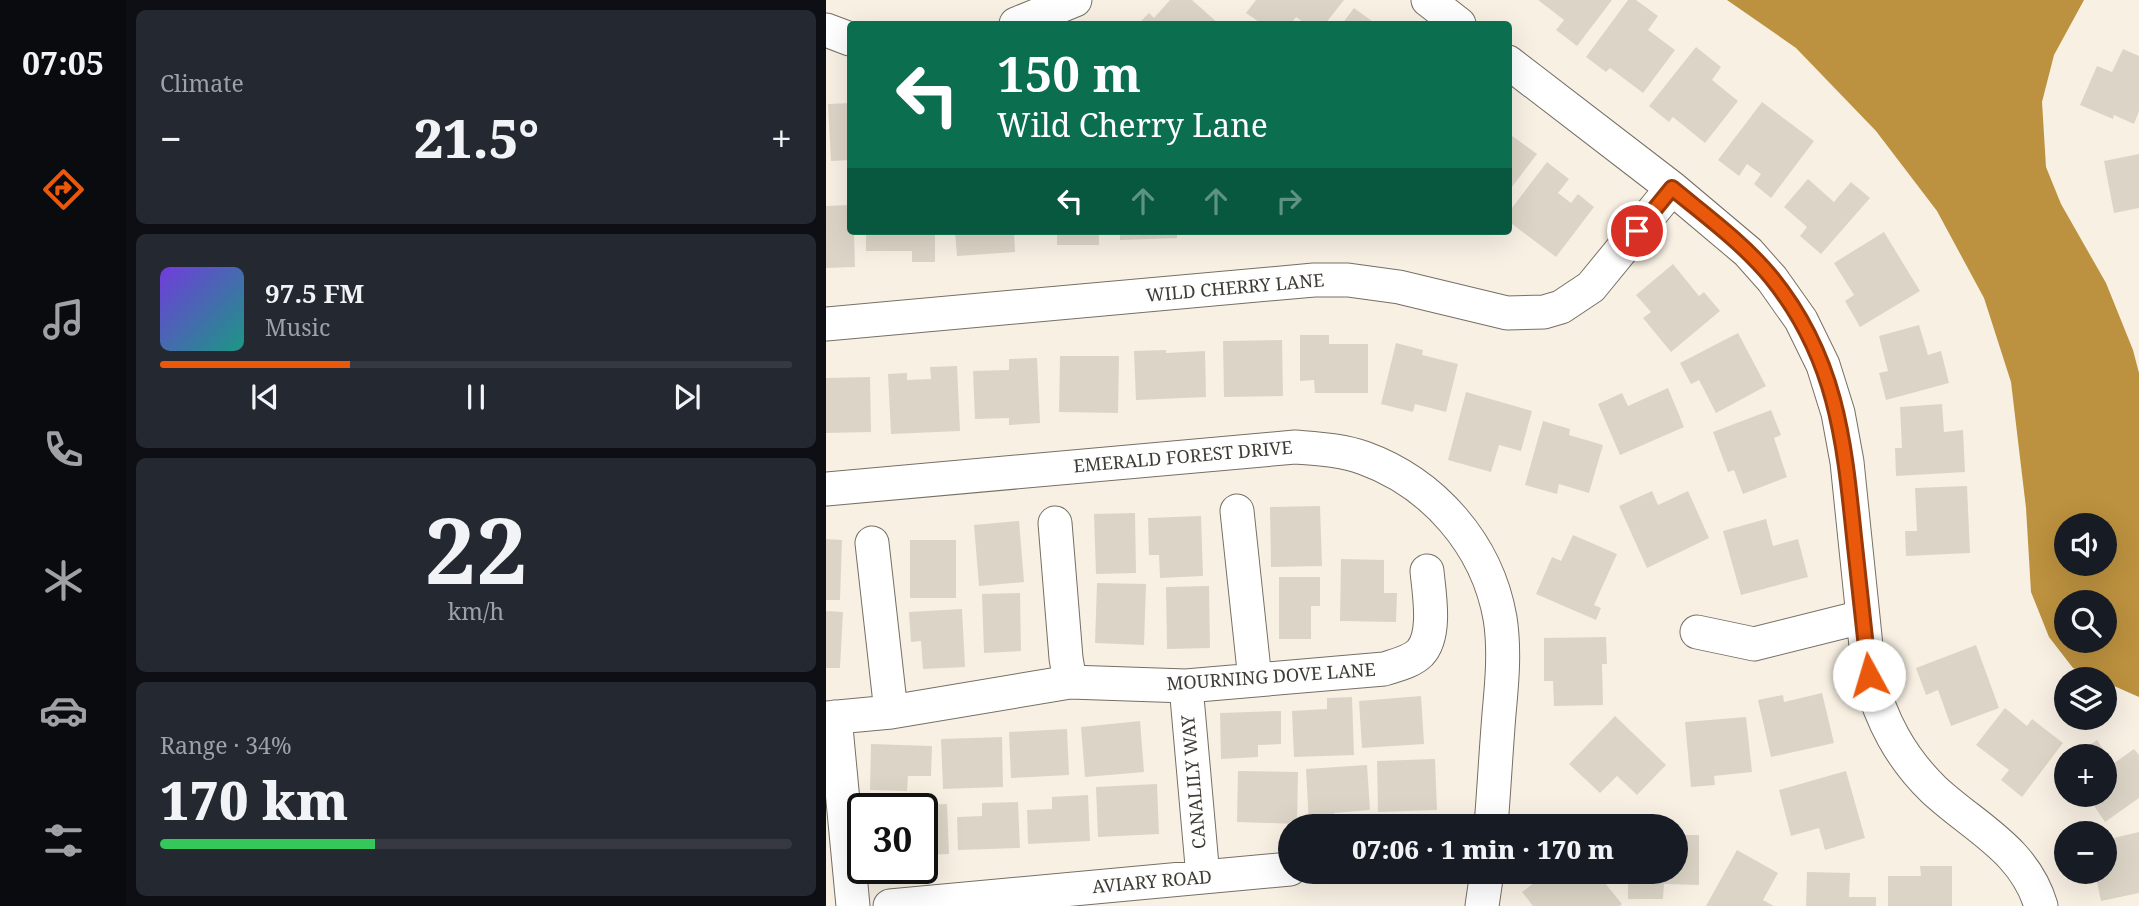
<!DOCTYPE html>
<html lang="en">
<head>
<meta charset="utf-8">
<style>
	body { margin:0; font-family:"Noto Serif",serif; background:#242831; color:#f1f3f6; height:100vh; display:flex; flex-direction:column; font-size:26px; white-space:nowrap }
	* { box-sizing:border-box; margin:0 }
	p { font-size:23px; color:#9ea1a6 }
	.icon { flex:none; width:38px; height:38px; fill:none; stroke:currentColor; stroke-width:2; stroke-linecap:round; stroke-linejoin:round }
	.map { position:relative; flex:1; overflow:hidden }
	.side { display:flex; flex-direction:column; gap:10px; padding:10px; background:#0d0f14; width:700px }
	.side>* { flex:none }
	.banner { position:absolute; left:21px; top:21px; width:665px; height:214px; border-radius:7px; box-shadow:0 7px 28px #0002; background:#0b6e4f; color:#fff; overflow:hidden }
	.fabs { position:absolute; left:1228px; top:513px; display:grid; gap:14px }
	.fabs a { display:grid; place-items:center; width:63px; height:63px; border-radius:50%; background:#171b24; box-shadow:0 7px 28px #0002; font-size:35px }
	.speed { position:absolute; left:21px; top:793px; display:flex; gap:14px; font-size:35px; font-weight:700; text-align:center }
	.speed>* { display:grid; place-content:center; width:91px; height:91px; border-radius:50%; background:#171b24; box-shadow:0 7px 28px #0002; line-height:1 }
	.speed .limit { border:4px solid #111; border-radius:10px; background:#fff; color:#111 }
	.pin { position:absolute; display:grid; place-items:center; width:60px; height:60px; color:#fff; margin:-30px; border:4px solid #fff; border-radius:50%; box-shadow:0 2px 7px #0007 }
	.me { position:absolute; width:77px; margin:-38px; rotate:354deg; stroke-linejoin:round; filter:drop-shadow(0 0 5px #0008) }
	.turn { display:flex; align-items:center; gap:24px; height:147px; padding:0 35px; font-size:32px }
	.turn .icon { width:91px; height:91px; stroke-width:2.5 }
	.turn b { display:block; font-size:49px; line-height:60px }
	.lanes { display:flex; align-items:center; height:66px; padding:0 35px; background:#0003; justify-content:center; gap:35px; direction:ltr }
	.lanes .off { opacity:.35 }
	.big { font-size:52px; font-weight:800; line-height:1.1 }
	.side .card { flex:1; display:flex; flex-direction:column; justify-content:center; gap:10px; min-width:0; padding:0 24px; border-radius:10px; background:#242831 }
	.side .dial { align-items:center; gap:0 }
	.dial b { font-size:91px; line-height:1 }
	.song { display:flex; align-items:center; gap:21px }
	.cover { width:84px; height:84px; border-radius:10px; background:linear-gradient(135deg,hsl(260 70% 55%),hsl(170 70% 35%)) }
	.played { height:7px; border-radius:4px; background:linear-gradient(90deg,#ea580c 30%,#363941 30%) }
	.keys { display:flex; justify-content:space-around; direction:ltr }
	.heat { display:flex; justify-content:space-between; align-items:center; font-size:38px; direction:ltr }
	.charge { height:10px; border-radius:5px; background:linear-gradient(90deg,#34c759 34%,#363941 0) }
	.trip { position:absolute; left:452px; top:814px; width:410px; height:70px; border-radius:35px; background:#171b24; box-shadow:0 7px 28px #0002; font-weight:800; line-height:70px; text-align:center }
	main { display:flex; flex:1; min-height:0 }
	.dock { display:flex; flex-direction:column; width:126px; justify-content:space-around; align-items:center; background:#090b0e; color:#9ea1a6 }
	.dock .icon { width:49px; height:49px }
	.dock .on { color:#ea580c }
	.dock b { font-size:32px; color:#f1f3f6 }
	.map>svg:first-child { display:block }
</style>
</head>
<body>
<main>
<nav class="dock">
<b>07:05</b>
<svg class="icon on" aria-label="directions" viewBox="0 0 24 24"><path d="M12 3l9 9-9 9-9-9zM9 14v-3h6M13 9l2 2-2 2"/></svg>
<svg class="icon" aria-label="music" viewBox="0 0 24 24"><path d="M9 18V5l10-2v13"/><circle cx="6" cy="18" r="3"/><circle cx="16" cy="16" r="3"/></svg>
<svg class="icon" aria-label="phone" viewBox="0 0 24 24"><path d="M5 4h4l2 5-3 2q2 4 5 5l2-3 5 2v4C11 20 4 13 5 4z"/></svg>
<svg class="icon" aria-label="climate" viewBox="0 0 24 24"><path d="M12 3v18M4 7l16 10M4 17L20 7"/></svg>
<svg class="icon" aria-label="car" viewBox="0 0 24 24"><path d="M5 17H2v-5l4-1 3-4h7l3 4 3 1v5h-3M9 17h6M6 11h13"/><circle cx="7" cy="17" r="2"/><circle cx="17" cy="17" r="2"/></svg>
<svg class="icon" aria-label="filters" viewBox="0 0 24 24"><path d="M4 7h16M4 17h16"/><circle cx="9" cy="7" r="2"/><circle cx="15" cy="17" r="2"/></svg>
</nav>
<section class="side">
<div class="card"><p>Climate</p>
<div class="heat"><a>−</a><b class="big">21.5°</b><a>+</a></div>
</div>
<div class="card">
<div class="song"><i class="cover"></i><div><b>97.5 FM</b><p>Music</p></div></div>
<div class="played"></div>
<div class="keys"><svg class="icon" aria-label="previous" viewBox="0 0 24 24"><path d="M18 5L8 12l10 7zM5 5v14"/></svg><svg class="icon" aria-label="pause" viewBox="0 0 24 24"><path d="M8 5v14M16 5v14"/></svg><svg class="icon" aria-label="next" viewBox="0 0 24 24"><path d="M6 5l10 7-10 7zM19 5v14"/></svg></div>
</div>
<div class="card dial"><b>22</b><p>km/h</p></div>
<div class="card"><p>Range · 34%</p><b class="big">170 km</b><div class="charge"></div></div>
</section>
<div class="map">
<svg width="1313" height="906" viewBox="0 0 1313 906">
	<rect width="100%" height="100%" fill="#f8f0e3"/>
	<path fill="#bc913f" fill-rule="evenodd" d="M901,0H1258L1228,55L1216,102L1220,167L1235,204L1280,283L1307,350L1313,373V697L1279,682V679H1272L1247,668L1223,637L1205,592L1200,508L1185,382L1158,298L1111,211L1050,131L970,48ZM1241,525H1279V564H1241ZM1241,602H1279V640H1241Z"/>
	<path fill="#dcd5c7" d="M344,0H366L393,24H312L323,13L328,18Z
		M430,0H518L499,24H480L470,17L465,24H436L420,13Z
		M712,0H786L751,46L730,30L738,20Z
		M802,0H810L832,16L822,30L849,50L817,93L784,68L780,72L760,57Z
		M528,8L550,24H516Z
		M870,47L895,67L886,80L912,101L879,143L847,117L843,122L823,106Z
		M1297,49L1313,56V111L1308,124L1288,115L1287,119L1254,105L1271,66L1286,72Z
		M936,102L988,141L945,198L928,184L935,174L921,164L913,176L892,160Z
		M24,103V160L5,161L2,104Z
		M682,133L711,154L682,192Z
		M1313,154V208L1288,213L1278,161Z
		M721,162L743,179L732,193L745,203L752,194L768,207L730,257L682,221V213Z
		M982,179L1008,202L1025,182L1044,198L995,254L974,236L981,227L958,207Z
		M24,205V231H28L29,267L0,268V206Z
		M40,231H109V262H86V251H40Z
		M129,231H188L189,252L131,256Z
		M205,231H273V245H231V234H205Z
		M294,231H351V238L294,240Z
		M1058,232L1094,291L1034,327L1019,301L1028,295L1008,263Z
		M847,264L873,296L878,292L894,311L845,352L817,318L825,312L810,295Z
		M1093,325L1102,355L1115,351L1123,383L1060,400L1053,373L1062,371L1053,336Z
		M912,333L940,386L890,413L873,380L865,384L854,363Z
		M474,335H503V344H542V393H489L488,380L474,381Z
		M456,340L457,396L398,397L397,341Z
		M570,343L597,350L596,355L632,364L620,412L589,404L587,412L555,404Z
		M340,350V353L379,351L380,397L310,400L308,351Z
		M234,356H293L292,413L233,412Z
		M211,358L214,423L183,425V418L149,419L147,371L183,370V359Z
		M131,366L134,431L65,434L62,374L81,373V380L105,379L104,367Z
		M44,377L45,432L0,433V378Z
		M842,388L858,427L794,455L772,404L796,393L802,406Z
		M640,392L706,411L695,451L673,445L665,472L622,460Z
		M1116,404L1118,432L1137,430L1139,472L1070,476L1069,448H1076L1074,407Z
		M945,410L955,435L948,438L961,477L917,494L908,470L902,472L887,432Z
		M717,421L744,429L743,435L777,445L763,493L733,484L731,494L699,485Z
		M1141,486L1144,553L1080,556L1079,531H1091L1089,488Z
		M826,491L832,505L862,491L883,538L821,568L793,506Z
		M494,506L496,566L445,567L444,507Z
		M309,513L310,573L270,574L268,514Z
		M375,516L377,576L334,578L333,555H323L322,518Z
		M940,519L947,546L972,539L982,577L915,595L897,531Z
		M193,521L198,582L153,586L148,525Z
		M747,535L791,554L768,605L775,608L770,620L710,594L726,557L735,561Z
		M0,539L16,540L14,600H0Z
		M84,540H130V598H84Z
		M515,559L558,560V593H571L570,622L514,621Z
		M453,577H494V606H485V639H453Z
		M271,583L320,584L318,645L269,643Z
		M383,586L384,648L341,649L340,587Z
		M194,593L195,651L158,653L156,594Z
		M136,609L139,667L97,669L95,641L85,642L83,612Z
		M0,611L17,612L14,668H0Z
		M780,637L781,664H776L777,705L728,706L727,681H718V638Z
		M1150,645L1173,708L1125,726L1112,690L1100,695L1090,668Z
		M996,693L1008,743L945,757L932,700L957,695L958,702Z
		M595,696L598,744L536,748L533,701Z
		M526,697L528,755L468,757L466,711L501,709V698Z
		M1179,708L1201,726L1206,719L1237,743L1196,797L1175,780L1183,770L1150,745Z
		M455,711V744L432,745V757L395,759L394,713Z
		M789,716L840,765L811,795L791,776L774,793L743,764Z
		M920,717L926,772L888,776L889,785L865,787L859,722Z
		M314,721L318,772L259,777L255,727Z
		M241,729L243,775L185,778L183,732Z
		M176,737L177,787L117,789L115,739Z
		M1271,740L1287,764L1308,749L1313,755V798L1279,822L1260,794H1279V756H1249Z
		M45,744L106,746L105,776H82L81,791L44,790Z
		M609,759L611,810L552,812L551,761Z
		M541,765L544,810L508,813L509,823L483,825L480,769Z
		M412,771L472,772L471,824L411,822Z
		M1020,771L1039,838L999,850L993,828L965,836L953,790Z
		M331,784L333,834L272,837L270,787Z
		M262,795L264,841L202,844L201,810L226,809V797Z
		M192,802L194,848L132,850L131,817L156,816V803Z
		M121,804L123,854L96,855V808H63V806Z
		M1313,832V893L1275,901L1269,872H1279V840Z
		M849,835H873V885L838,884L837,899H802V872H849Z
		M911,850L952,873L937,900L948,906H880Z
		M1094,866H1126V906H1062V876H1095Z
		M722,872H770L796,904L794,906H707L696,892Z
		M981,872L1024,873L1023,897H1050V906H980Z"/>
	<g fill="none" stroke-linecap="round" stroke-linejoin="round">
		<defs>
			<path id="minor" d="M602,0L633,24
				M190,24L249,0
				M0,30L24,39
				M682,62L846,188L922,252L946,279L975,320L997,365L1012,413L1021,462L1043,675C1055,720 1074,757 1108,790C1149,828 1198,849 1215,906
				M0,324L488,280H522L573,287L681,313L718,312L735,307L765,287L846,188
				M0,489L469,447C493,449 516,450 538,458C607,483 661,544 674,618C679,649 676,682 673,714C670,751 668,789 665,826
				M411,511L429,680
				M229,523L240,658L244,682
				M46,543L65,712
				M871,632L928,644L1036,617
				M360,686L377,877
				M9,717L27,906
				M0,718L65,712L244,682L360,686L558,669C570,665 585,662 594,653C611,635 603,593 601,571
				M64,906L464,869
				M656,906L661,872"/>
		</defs>
		<use href="#minor" stroke="#766f64" stroke-width="35"/>
		<use href="#minor" stroke="#fff" stroke-width="33"/>
	</g>
	<g fill="none" stroke-linecap="round" stroke-linejoin="round">
		<defs>
			<path id="route" d="M811,231L846,188C880,216 917,243 945,277C1010,357 1018,439 1028,537C1033,583 1038,629 1043,675"/>
		</defs>
		<use href="#route" stroke="#983908" stroke-width="18"/>
		<use href="#route" stroke="#ea580c" stroke-width="12"/>
	</g>
	<g text-anchor="middle" stroke-width="6" stroke-linejoin="round" paint-order="stroke">
		<g font-size="18" fill="#3f3c36" stroke="#fefefe">
			<text transform="translate(409 288) rotate(-5)" y="6">WILD CHERRY LANE</text>
			<text transform="translate(357 457) rotate(-5)" y="6">EMERALD FOREST DRIVE</text>
			<text transform="translate(445 677) rotate(-4)" y="6">MOURNING DOVE LANE</text>
			<text transform="translate(368 782) rotate(-95)" y="6">CANALILY WAY</text>
			<text transform="translate(326 882) rotate(-5)" y="6">AVIARY ROAD</text>
		</g>
	</g>
</svg>
<div class="fabs">
<a><svg class="icon" aria-label="sound" viewBox="0 0 24 24"><path d="M4 9h4l5-4v14l-5-4H4zM17 9q2 3 0 6"/></svg></a>
<a><svg class="icon" aria-label="search" viewBox="0 0 24 24"><circle cx="10" cy="10" r="6"/><path d="M15 15l6 6"/></svg></a>
<a><svg class="icon" aria-label="layers" viewBox="0 0 24 24"><path d="M12 4l9 5-9 5-9-5zM3 14l9 5 9-5"/></svg></a>
<a>+</a>
<a>−</a>
</div>
<div class="speed"><div class="limit">30</div></div>
<div class="pin" style="left:811px;top:231px;background:#d93025"><svg class="icon" aria-label="arrive" viewBox="0 0 24 24"><path d="M6 21V4h12l-3 4 3 4H6"/></svg></div>
<svg class="me" style="left:1043px;top:675px" viewBox="-20 -20 40 40"><circle r="19" fill="#fff"/><path d="M0-13L10 11 0 6-10 11z" fill="#ea580c"/></svg>
<div class="trip">07:06 · 1 min · 170 m</div>
<div class="banner">
<div class="turn"><svg class="icon" aria-label="left" viewBox="0 0 24 24"><path d="M17 20v-9H6M10 6l-5 5 5 5"/></svg><div><b>150 m</b>Wild Cherry Lane</div></div>
<div class="lanes"><svg class="icon" aria-label="left" viewBox="0 0 24 24"><path d="M17 20v-9H6M10 6l-5 5 5 5"/></svg><svg class="icon off" aria-label="ahead" viewBox="0 0 24 24"><path d="M12 20V5M6 11l6-6 6 6"/></svg><svg class="icon off" aria-label="ahead" viewBox="0 0 24 24"><path d="M12 20V5M6 11l6-6 6 6"/></svg><svg class="icon off" aria-label="right" viewBox="0 0 24 24"><path d="M7 20v-9h11M14 6l5 5-5 5"/></svg></div>
</div>
</div>
</main>
</body>
</html>
